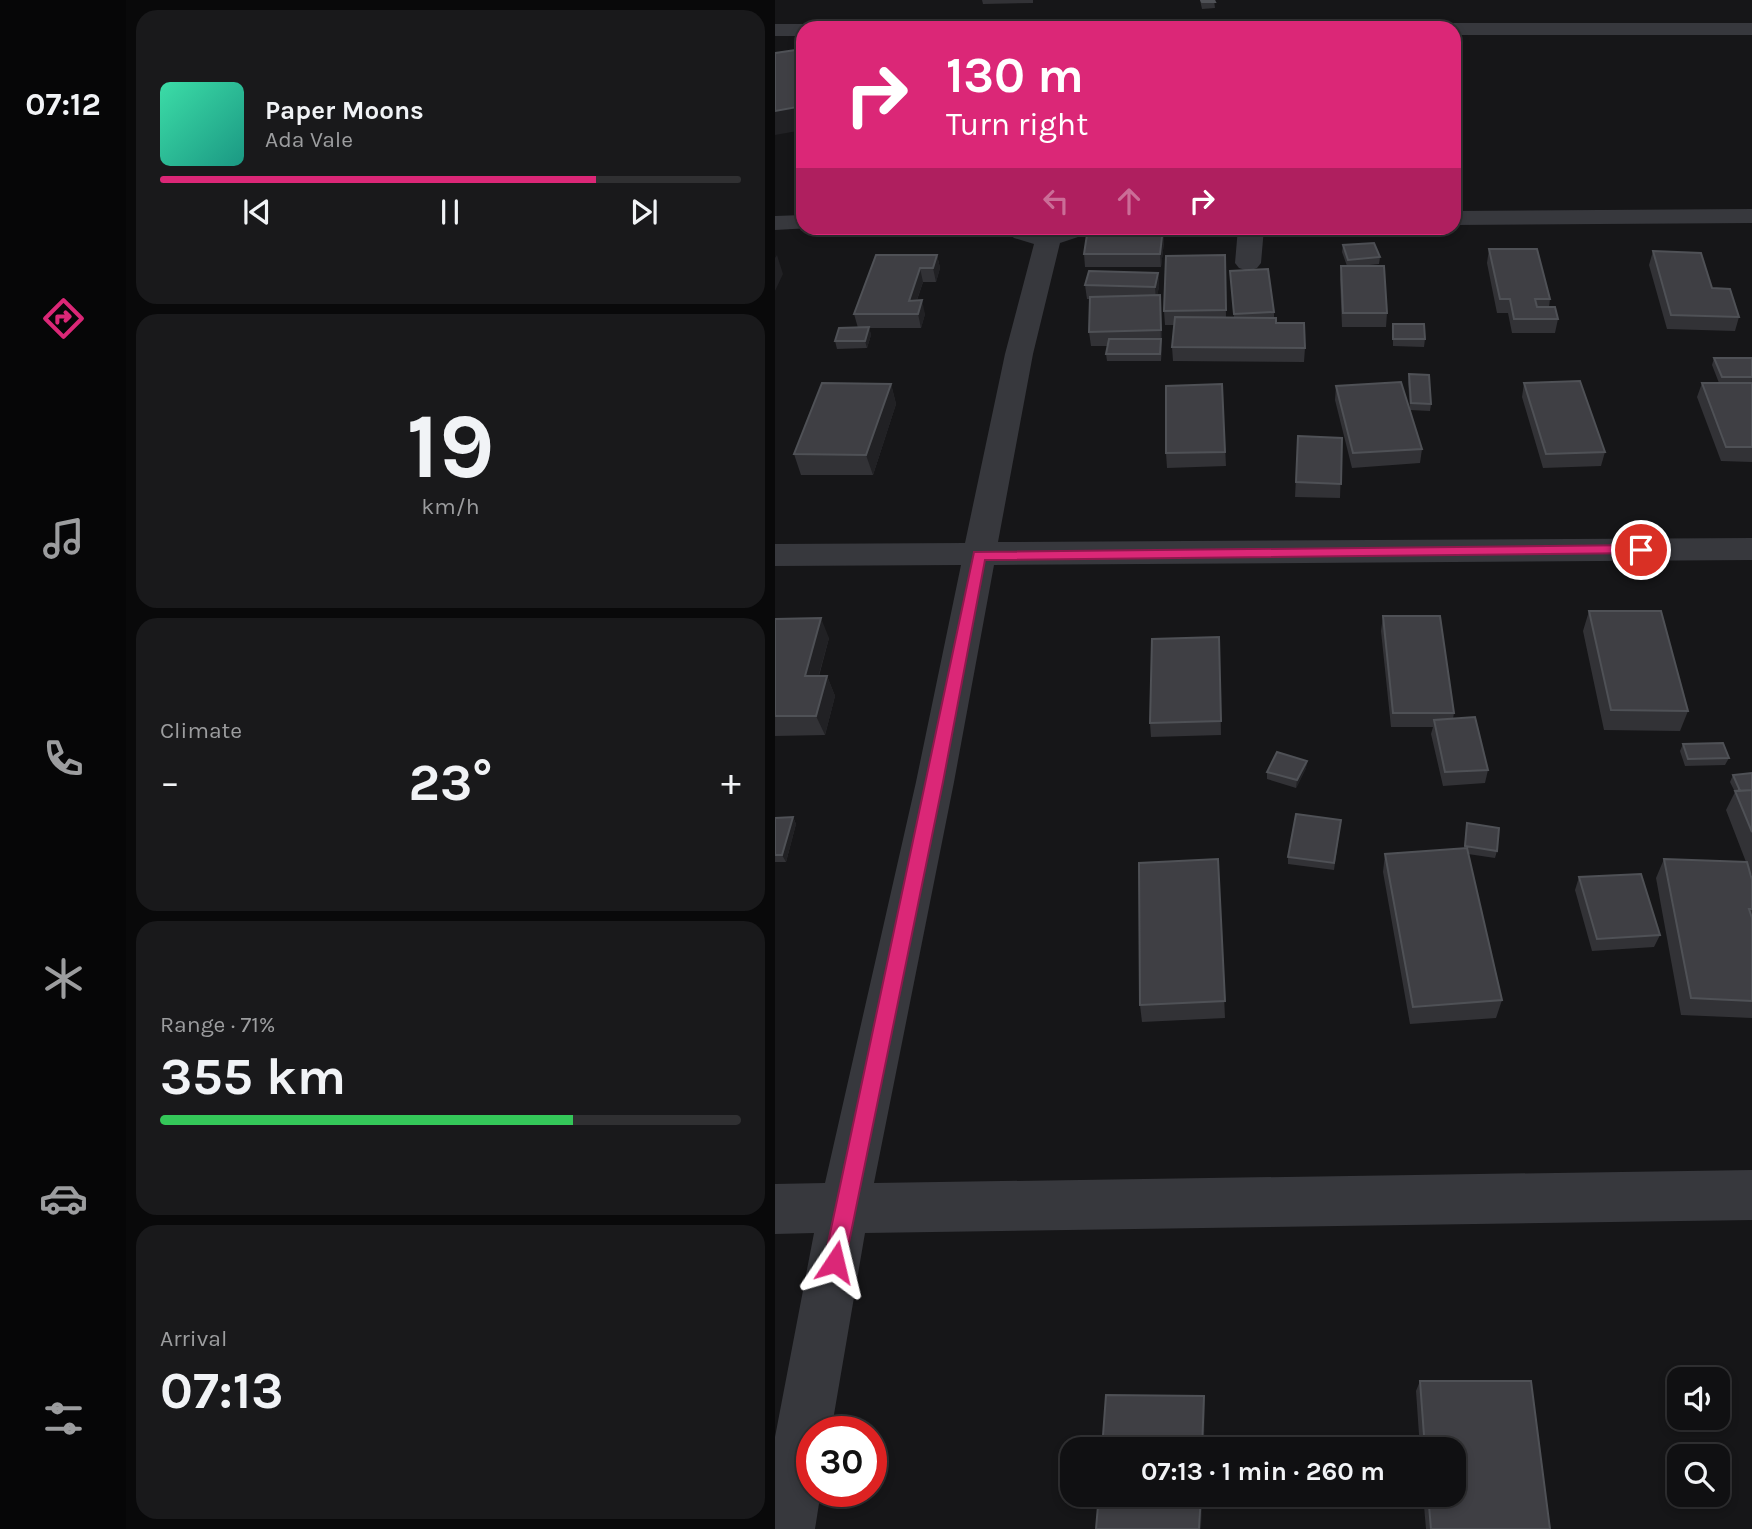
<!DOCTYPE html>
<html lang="en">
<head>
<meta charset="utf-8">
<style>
	body { margin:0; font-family:Karla,sans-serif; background:#19191b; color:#f1f3f6; height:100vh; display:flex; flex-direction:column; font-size:26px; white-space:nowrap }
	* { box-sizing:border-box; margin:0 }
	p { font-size:23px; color:#9c9d9f }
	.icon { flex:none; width:38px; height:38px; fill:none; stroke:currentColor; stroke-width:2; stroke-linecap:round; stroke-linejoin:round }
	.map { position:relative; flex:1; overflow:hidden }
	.sheet { display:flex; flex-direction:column; gap:10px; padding:10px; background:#09090a; width:649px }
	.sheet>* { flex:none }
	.guide { position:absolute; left:21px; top:21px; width:665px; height:214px; border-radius:21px; box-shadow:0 4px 10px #0003,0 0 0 2px #303032; background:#db2777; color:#fff; overflow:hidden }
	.tools { position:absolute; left:892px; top:1367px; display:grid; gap:14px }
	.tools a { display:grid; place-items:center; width:63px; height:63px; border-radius:14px; background:#101012; box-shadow:0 4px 10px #0003,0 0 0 2px #303032; font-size:35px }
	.speed { position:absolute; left:21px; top:1416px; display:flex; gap:14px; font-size:35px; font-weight:700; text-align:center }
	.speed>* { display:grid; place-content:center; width:91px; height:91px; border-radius:50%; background:#101012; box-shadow:0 4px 10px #0003,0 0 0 2px #303032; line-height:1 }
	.speed .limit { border:10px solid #d22; background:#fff; color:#111 }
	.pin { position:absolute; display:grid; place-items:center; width:60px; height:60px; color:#fff; margin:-30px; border:4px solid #fff; border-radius:50%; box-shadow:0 2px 7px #0007 }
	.me { position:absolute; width:77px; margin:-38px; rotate:10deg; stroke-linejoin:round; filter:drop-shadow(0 0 5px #0008) }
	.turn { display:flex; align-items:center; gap:24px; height:147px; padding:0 35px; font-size:32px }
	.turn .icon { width:91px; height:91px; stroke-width:2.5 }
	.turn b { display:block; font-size:49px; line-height:60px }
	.lanes { display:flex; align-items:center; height:66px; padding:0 35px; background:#0003; justify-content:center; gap:35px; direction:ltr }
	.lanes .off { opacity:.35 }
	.big { font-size:52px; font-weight:700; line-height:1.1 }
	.sheet .widget { flex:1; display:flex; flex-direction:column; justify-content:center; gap:10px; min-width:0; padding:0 24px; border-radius:21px; background:#19191b }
	.sheet .dial { align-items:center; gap:0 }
	.dial b { font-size:91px; line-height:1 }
	.song { display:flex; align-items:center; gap:21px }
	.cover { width:84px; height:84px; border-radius:10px; background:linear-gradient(135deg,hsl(160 70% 55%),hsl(170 70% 35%)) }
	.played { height:7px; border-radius:4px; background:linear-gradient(90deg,#db2777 75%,#303032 75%) }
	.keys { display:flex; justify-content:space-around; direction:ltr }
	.heat { display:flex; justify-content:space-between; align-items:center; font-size:38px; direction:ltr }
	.charge { height:10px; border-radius:5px; background:linear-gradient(90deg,#34c759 71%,#303032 0) }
	.trip { position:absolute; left:285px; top:1437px; width:406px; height:70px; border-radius:21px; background:#101012; box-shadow:0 4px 10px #0003,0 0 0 2px #303032; font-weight:700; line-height:70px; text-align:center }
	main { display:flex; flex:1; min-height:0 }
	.dock { display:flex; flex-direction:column; width:126px; justify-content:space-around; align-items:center; background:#060607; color:#9c9d9f }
	.dock .icon { width:49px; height:49px }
	.dock .active { color:#db2777 }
	.dock b { font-size:32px; color:#f1f3f6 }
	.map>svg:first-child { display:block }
</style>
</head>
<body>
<main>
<nav class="dock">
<b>07:12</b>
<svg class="icon active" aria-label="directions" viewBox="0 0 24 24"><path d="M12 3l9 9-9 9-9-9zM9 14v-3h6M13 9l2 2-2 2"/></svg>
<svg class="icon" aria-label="music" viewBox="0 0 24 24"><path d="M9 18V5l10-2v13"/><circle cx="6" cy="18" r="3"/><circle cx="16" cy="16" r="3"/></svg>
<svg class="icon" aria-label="phone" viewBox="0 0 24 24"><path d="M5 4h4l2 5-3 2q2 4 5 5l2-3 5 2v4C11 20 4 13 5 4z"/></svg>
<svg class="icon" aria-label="climate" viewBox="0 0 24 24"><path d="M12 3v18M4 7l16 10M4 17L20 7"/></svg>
<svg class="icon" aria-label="car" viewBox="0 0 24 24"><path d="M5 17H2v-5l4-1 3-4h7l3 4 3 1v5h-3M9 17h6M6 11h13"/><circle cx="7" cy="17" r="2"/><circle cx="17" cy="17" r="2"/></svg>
<svg class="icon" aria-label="filters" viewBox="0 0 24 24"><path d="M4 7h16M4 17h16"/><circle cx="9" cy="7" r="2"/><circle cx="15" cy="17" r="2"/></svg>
</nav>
<section class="sheet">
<div class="widget">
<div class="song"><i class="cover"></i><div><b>Paper Moons</b><p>Ada Vale</p></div></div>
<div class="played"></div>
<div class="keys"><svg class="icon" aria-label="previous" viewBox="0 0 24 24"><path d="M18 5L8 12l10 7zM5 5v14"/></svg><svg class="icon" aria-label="pause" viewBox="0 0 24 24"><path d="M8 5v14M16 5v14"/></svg><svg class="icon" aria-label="next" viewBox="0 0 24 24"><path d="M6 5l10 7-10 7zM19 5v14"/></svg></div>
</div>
<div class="widget dial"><b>19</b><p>km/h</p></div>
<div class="widget"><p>Climate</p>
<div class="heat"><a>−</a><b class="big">23°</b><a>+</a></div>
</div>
<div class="widget"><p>Range · 71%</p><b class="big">355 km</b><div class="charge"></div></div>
<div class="widget"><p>Arrival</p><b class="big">07:13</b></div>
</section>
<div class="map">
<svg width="977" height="1529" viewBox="0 0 977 1529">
	<rect width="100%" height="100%" fill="#161618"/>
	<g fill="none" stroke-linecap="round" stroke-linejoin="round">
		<path fill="#37383d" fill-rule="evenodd" d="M172,22H514L521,24L524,28H162L165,24Z
			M679,23H977V35H679V28H670Z
			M0,24H28L37,28H28V36H0Z
			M977,209V223L679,225V211Z
			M28,215V228H36L0,230V216Z
			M228,228H314L303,237L285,243L258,354L223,542L977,538V560L219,565L179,782L99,1183L977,1170V1220L90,1233L56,1432H37V1491H46L40,1529H0V1437L39,1233L0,1234V1184L50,1183L141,782L186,565L0,566V544L190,543L230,354L259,244L239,238Z
			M463,228H489L486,263L482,268L473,271L464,268L460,263Z"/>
	</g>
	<path fill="#323236" d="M207,0H258V3L208,4Z
		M425,0H439L440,8L427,9Z
		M388,228L389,242L386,267H310L309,254Z
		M568,245L605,257L604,264L585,266L612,313L611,327H567L565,279L566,266H572L567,252Z
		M714,249L775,299L774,307L783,319L780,333H737L733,313H722L712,263Z
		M878,251L964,317L960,331L892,329L874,265Z
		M162,255L165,268L161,282H148L142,300L150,314L146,328H94L96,335L92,348L62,349L60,341L83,328L79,314Z
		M450,255L451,317H459L455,271L499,312V318L501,323L530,348L529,362L398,361L397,347L399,325H390L389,311Z
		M383,273L384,287L382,295H385L386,309L387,346L386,361H332L331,354L333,346H316L314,332L315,299H312L310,285Z
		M618,324L650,339L649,347L618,346Z
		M939,358H977V462L946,461L922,397L927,383H944L937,365Z
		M634,374L656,404L655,411L635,410L633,382Z
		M749,383L830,452L826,466L768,468L747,397Z
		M116,384L121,404L98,475H26L19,454Z
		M447,384L451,466L392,468L391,453Z
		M561,386L647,449L645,463L577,468L560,400Z
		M523,436L567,438L565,498L520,497Z
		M814,611L913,711L905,731L829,730L808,631Z
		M608,616L679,713L678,719L713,770L710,783L668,786L656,734L658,727H616L606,631Z
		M0,619L54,638L44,676H52L60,696L50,735L0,736Z
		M444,637L446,735L376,737L375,723Z
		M908,744L954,758L950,765L910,766L905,751Z
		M532,761L531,768L521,788L492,779V772Z
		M977,773V876L974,869L977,880V1018L906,1015L881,878L889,859L971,862L951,810L960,792L955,782L958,775Z
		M18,817L21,824L11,862H0V818Z
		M692,823L722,851L720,858L693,854L727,1000L721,1018L635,1024L608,872L610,854L689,848Z
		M565,827L559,870L513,864V857Z
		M443,859L450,1018L367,1022L365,1005Z
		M804,877L885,935L879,947L817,951L800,890Z
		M645,1381L775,1529H651L648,1494H679V1449H645L641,1391Z"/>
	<path fill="#212124" d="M28,106V130L0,135V111Z
		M388,228L389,242L386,267L385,254Z
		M2,255L8,274L0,291V258Z
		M162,255L165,268L161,282L158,268Z
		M145,268L148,282L137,314L134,301Z
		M383,273L384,287L381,301L380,287Z
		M385,295L387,346L386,361V341Z
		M147,300L150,314L146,328L143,314Z
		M94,327L96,335L92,348L90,341Z
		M116,384L121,404L98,475L91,455Z
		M46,618L54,638L38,696L30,676Z
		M52,676L60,696L50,735L41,716Z
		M532,761L531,768L521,788L522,780Z
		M18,817L21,824L11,862L7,855Z
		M429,1396L430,1406L429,1449H427Z
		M426,1494H428L426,1529H424Z"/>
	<path fill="#3f3f44" stroke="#4f5156" stroke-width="2" d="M426,0H439L440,2H427Z
		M28,49V106L0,111V53Z
		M313,228H388L385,254H309Z
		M599,243L605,257L573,260L568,245Z
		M714,249H762L775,299H760L762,307H780L783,319H739L735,299H725Z
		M878,251L926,253L937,288L955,289L964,317L896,315Z
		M101,255H162L158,268H145L134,301L147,300L143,314H79Z
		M450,255L451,310L389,311L391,256Z
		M566,266H609L612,313H568Z
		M493,269L499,312L459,314L455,271Z
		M314,271L383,273L380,287L310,285Z
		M385,295L386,330L314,332L315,297Z
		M400,317L501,318V323H529L530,348L397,347Z
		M618,324H649L650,339H618Z
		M94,327L90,341H60L64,328Z
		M334,339H386L385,354H331Z
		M939,358H977V377H947Z
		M634,374L654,375L656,404L636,403Z
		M805,381L830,452L771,454L749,383Z
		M626,382L647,449L578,453L561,386Z
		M47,383L116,384L91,455L19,454Z
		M927,383H977V447H951Z
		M447,384L450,452L391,453V386Z
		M523,436L567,438L566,484L521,482Z
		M814,611H886L913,711L836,710Z
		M608,616H665L679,713H618Z
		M46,618L30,676H52L41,716H0V619Z
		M444,637L446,721L375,723L377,639Z
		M700,717L713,770L670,772L659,720Z
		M948,743L954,758L913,759L908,744Z
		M502,752L532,761L522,780L492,772Z
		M977,773V790L965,791L958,775Z
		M977,790V832L960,791Z
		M521,814L566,820L559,863L513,857Z
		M18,817L7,855H0V818Z
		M692,823L724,828L722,851L690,846Z
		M692,848L727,1000L638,1007L610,854Z
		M443,859L450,1001L365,1005L364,863Z
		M889,859L972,862L977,880V909H974L977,918V1001L916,998Z
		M866,874L885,935L822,939L804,877Z
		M645,1381H756L775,1529H656L653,1494H679V1449H650Z
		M331,1395L429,1396L427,1449H327Z
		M324,1494H426L424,1529H321Z"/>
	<path fill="#db2777" stroke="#8e194d" stroke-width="2" d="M866,545L871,547V553L210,560L168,782L70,1262L67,1270L60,1273L52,1270L49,1262L199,552Z"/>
</svg>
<div class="tools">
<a><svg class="icon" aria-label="sound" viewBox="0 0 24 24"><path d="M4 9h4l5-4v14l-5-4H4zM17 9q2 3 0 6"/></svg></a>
<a><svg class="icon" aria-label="search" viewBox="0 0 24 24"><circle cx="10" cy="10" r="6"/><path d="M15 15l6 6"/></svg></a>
</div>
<div class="speed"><div class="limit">30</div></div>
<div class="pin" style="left:866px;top:550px;background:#d93025"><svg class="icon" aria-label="arrive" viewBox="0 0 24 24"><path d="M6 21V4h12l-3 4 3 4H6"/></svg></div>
<svg class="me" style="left:60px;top:1262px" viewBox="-20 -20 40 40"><path d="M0-17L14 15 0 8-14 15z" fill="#db2777" stroke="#fff" stroke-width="4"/></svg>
<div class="trip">07:13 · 1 min · 260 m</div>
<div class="guide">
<div class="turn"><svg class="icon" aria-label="right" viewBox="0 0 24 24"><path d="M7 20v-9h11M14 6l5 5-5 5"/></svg><div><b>130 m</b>Turn right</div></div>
<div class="lanes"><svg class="icon off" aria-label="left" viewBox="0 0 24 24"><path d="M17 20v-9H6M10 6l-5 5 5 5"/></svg><svg class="icon off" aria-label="ahead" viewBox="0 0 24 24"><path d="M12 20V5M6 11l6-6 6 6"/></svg><svg class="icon" aria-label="right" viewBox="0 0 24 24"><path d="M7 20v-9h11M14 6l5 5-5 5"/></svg></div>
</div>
</div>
</main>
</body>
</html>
